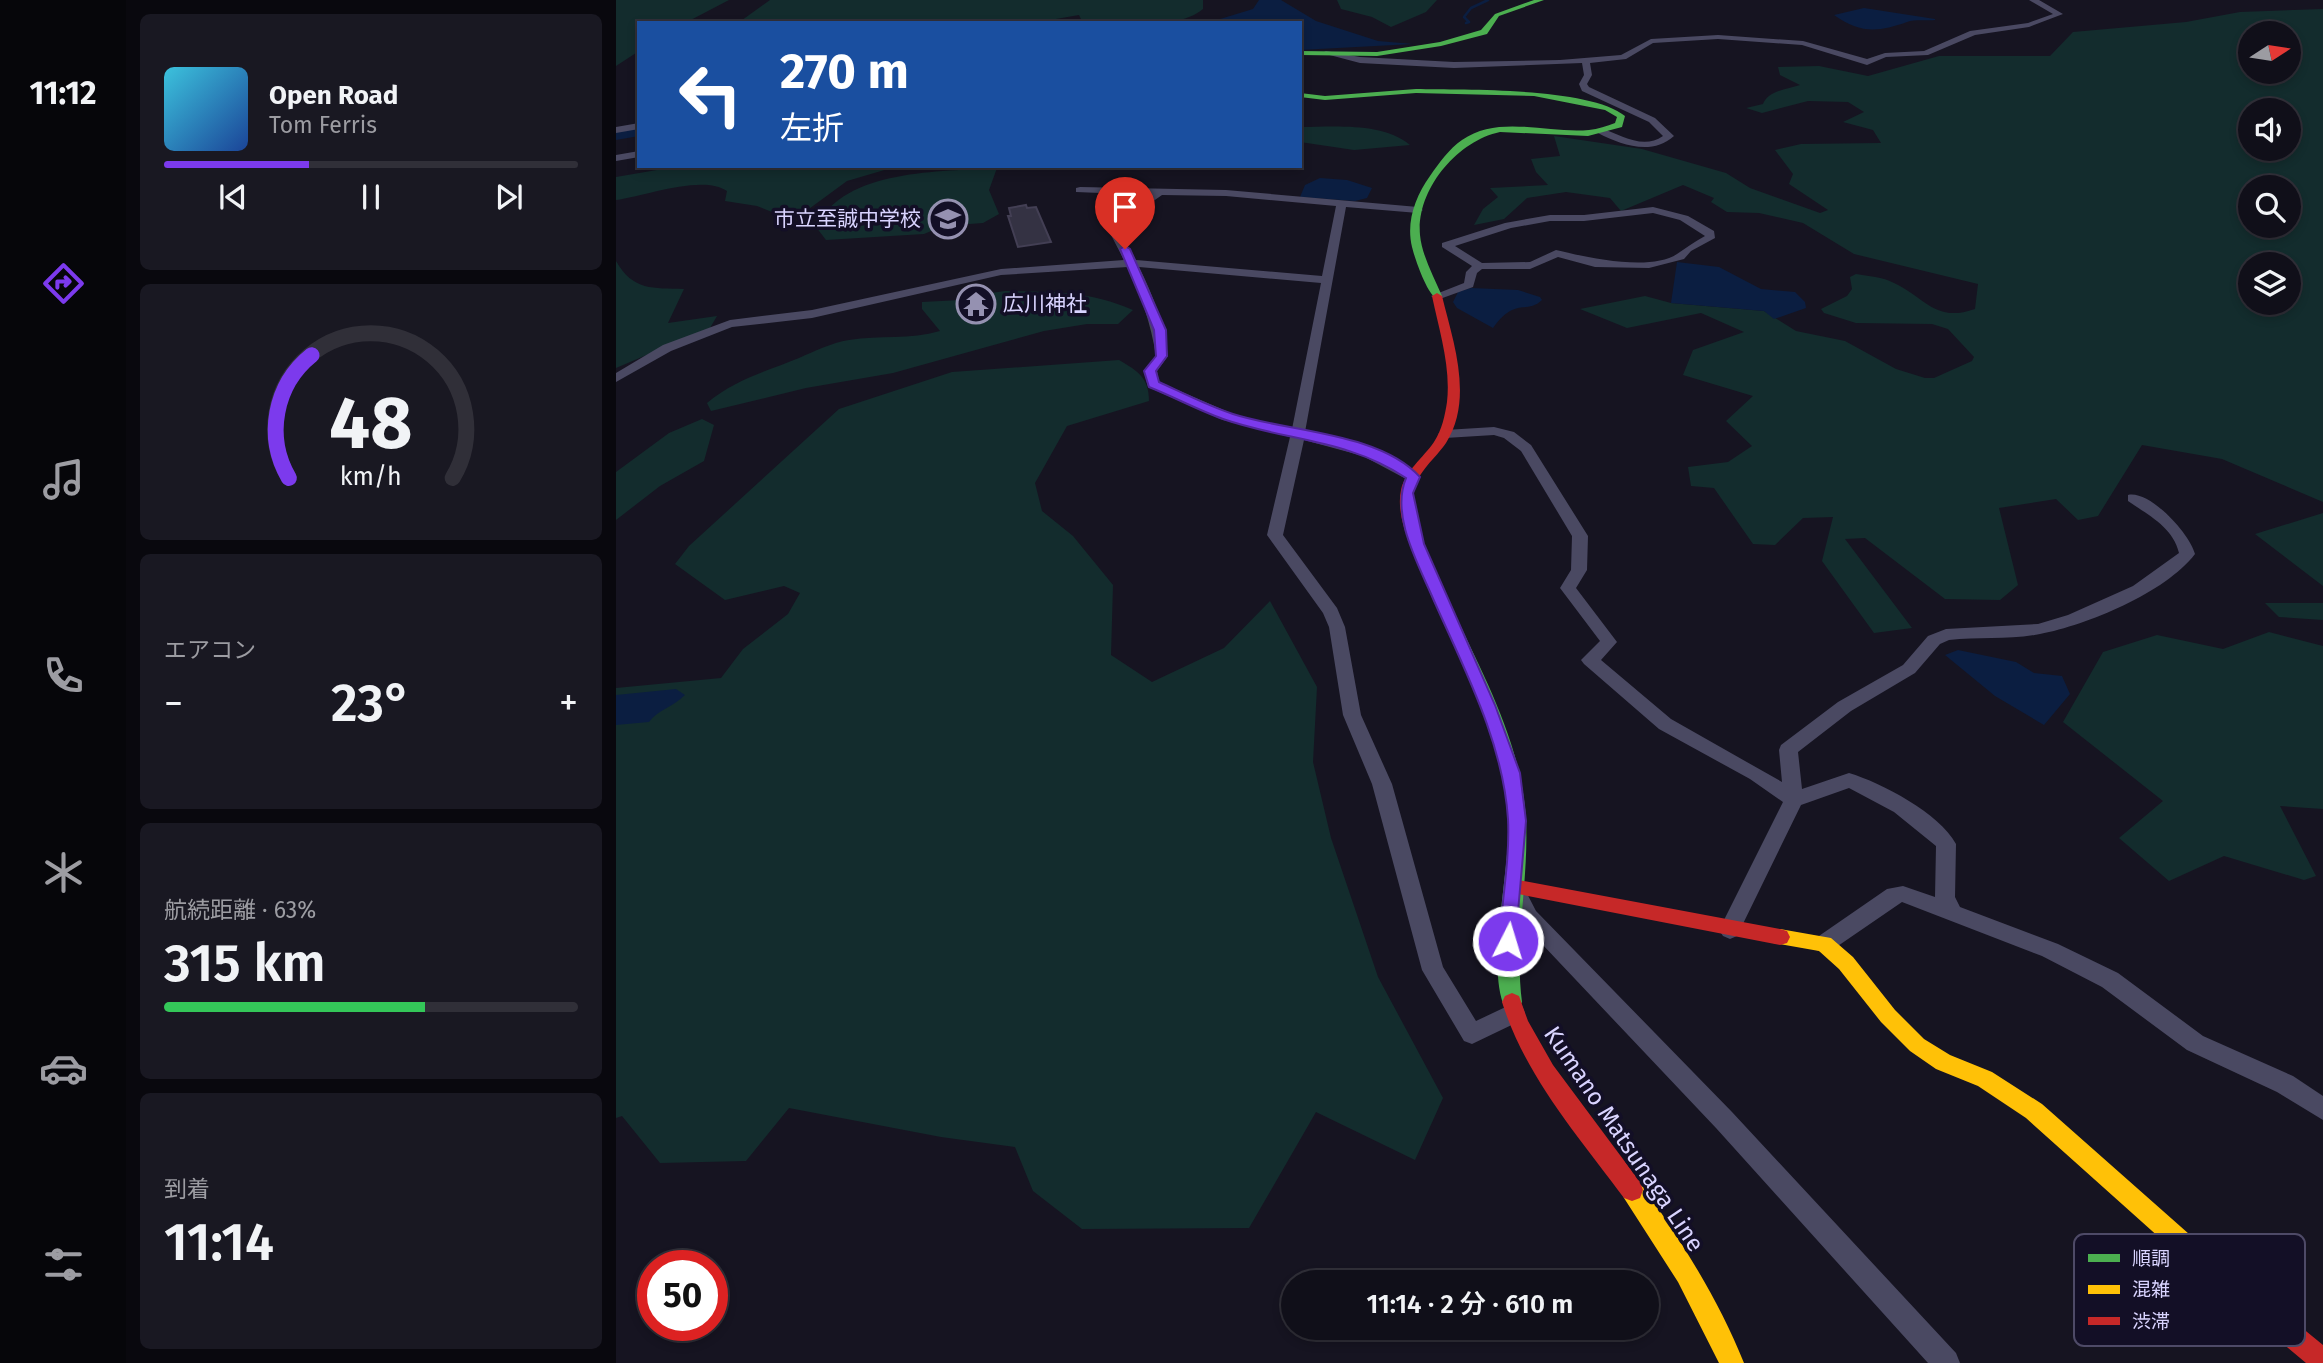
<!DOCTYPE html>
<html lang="ja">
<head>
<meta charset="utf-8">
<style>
	body { margin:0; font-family:"Fira Sans","Noto Sans JP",sans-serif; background:#191822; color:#f1f3f6; height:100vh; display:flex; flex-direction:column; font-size:26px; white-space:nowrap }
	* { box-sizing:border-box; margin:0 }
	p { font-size:23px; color:#9c9ca2 }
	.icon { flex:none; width:38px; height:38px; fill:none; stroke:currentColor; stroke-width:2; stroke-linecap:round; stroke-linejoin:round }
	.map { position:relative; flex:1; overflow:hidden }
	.drawer { display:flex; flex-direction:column; gap:14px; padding:14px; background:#09080e; width:490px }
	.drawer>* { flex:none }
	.banner { position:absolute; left:21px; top:21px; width:665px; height:147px; border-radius:0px; box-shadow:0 4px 10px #0003,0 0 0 2px #302f38; background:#1a4fa0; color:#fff; overflow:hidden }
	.needle { width:46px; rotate:78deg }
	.controls { position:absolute; left:1622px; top:21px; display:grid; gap:14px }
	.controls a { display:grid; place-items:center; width:63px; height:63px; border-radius:50%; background:#100f19; box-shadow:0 4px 10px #0003,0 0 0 2px #302f38; font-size:35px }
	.speed { position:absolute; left:21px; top:1250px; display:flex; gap:14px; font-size:35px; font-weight:700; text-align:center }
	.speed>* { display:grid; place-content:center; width:91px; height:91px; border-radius:50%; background:#100f19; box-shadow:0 4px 10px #0003,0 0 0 2px #302f38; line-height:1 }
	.speed .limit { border:10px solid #d22; background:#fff; color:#111 }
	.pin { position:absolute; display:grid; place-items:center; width:60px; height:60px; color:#fff; margin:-72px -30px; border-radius:50% 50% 50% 0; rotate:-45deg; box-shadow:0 0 7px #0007 }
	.pin .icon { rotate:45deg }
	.me { position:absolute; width:77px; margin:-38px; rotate:5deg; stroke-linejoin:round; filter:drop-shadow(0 0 5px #0008) }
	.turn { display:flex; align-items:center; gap:24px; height:147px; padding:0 28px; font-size:32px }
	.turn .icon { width:91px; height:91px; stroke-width:2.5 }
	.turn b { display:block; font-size:49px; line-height:60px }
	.big { font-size:52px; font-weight:600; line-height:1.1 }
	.drawer .widget { flex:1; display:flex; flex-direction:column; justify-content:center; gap:10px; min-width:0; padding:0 24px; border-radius:10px; background:#191822 }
	.drawer .dial { align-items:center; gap:0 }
	.dial svg { height:182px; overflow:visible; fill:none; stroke:#302f38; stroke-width:7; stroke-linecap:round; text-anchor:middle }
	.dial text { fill:#f1f3f6; stroke:none }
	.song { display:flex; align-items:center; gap:21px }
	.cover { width:84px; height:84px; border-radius:10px; background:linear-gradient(135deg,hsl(190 70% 55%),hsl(220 70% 35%)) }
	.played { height:7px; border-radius:4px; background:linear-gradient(90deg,#7c3aed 35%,#302f38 35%) }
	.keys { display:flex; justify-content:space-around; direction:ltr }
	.heat { display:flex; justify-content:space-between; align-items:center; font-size:38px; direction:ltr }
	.charge { height:10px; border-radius:5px; background:linear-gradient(90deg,#34c759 63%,#302f38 0) }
	.trip { position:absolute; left:665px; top:1270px; width:378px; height:70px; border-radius:35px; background:#100f19; box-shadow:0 4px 10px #0003,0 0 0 2px #302f38; font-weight:600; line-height:70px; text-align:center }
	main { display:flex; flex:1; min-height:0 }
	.dock { display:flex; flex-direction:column; width:126px; justify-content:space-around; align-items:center; background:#06060a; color:#9c9ca2 }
	.dock .icon { width:49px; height:49px }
	.dock .active { color:#7c3aed }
	.dock b { font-size:32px; color:#f1f3f6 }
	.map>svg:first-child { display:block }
</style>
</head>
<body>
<main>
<nav class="dock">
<b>11:12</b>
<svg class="icon active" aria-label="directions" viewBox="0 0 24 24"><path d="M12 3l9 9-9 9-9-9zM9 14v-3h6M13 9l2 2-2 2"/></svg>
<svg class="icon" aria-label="music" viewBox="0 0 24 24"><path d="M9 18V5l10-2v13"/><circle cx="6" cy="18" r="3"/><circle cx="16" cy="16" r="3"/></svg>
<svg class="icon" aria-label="phone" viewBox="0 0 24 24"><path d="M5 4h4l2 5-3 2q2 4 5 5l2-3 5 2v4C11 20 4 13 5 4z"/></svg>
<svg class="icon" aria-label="climate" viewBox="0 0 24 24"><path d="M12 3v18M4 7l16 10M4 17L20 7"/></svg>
<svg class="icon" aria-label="car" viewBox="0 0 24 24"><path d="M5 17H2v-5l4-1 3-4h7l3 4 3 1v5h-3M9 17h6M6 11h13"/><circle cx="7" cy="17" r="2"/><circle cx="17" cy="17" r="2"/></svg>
<svg class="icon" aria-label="filters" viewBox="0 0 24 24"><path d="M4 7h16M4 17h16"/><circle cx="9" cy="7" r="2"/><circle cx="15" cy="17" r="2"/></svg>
</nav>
<section class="drawer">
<div class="widget">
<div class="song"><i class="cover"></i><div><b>Open Road</b><p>Tom Ferris</p></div></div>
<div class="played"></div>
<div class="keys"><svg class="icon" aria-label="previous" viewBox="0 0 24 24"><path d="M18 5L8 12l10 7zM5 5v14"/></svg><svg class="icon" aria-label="pause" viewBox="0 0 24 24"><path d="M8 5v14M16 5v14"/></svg><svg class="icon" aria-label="next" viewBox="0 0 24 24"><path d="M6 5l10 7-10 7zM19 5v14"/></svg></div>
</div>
<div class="widget dial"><svg viewBox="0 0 100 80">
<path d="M14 69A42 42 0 1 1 86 69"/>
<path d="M14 69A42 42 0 0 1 24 15" stroke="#7c3aed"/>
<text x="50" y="56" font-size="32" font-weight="700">48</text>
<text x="50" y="72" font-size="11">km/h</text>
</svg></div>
<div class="widget"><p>エアコン</p>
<div class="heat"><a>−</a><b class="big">23°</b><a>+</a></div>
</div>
<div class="widget"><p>航続距離 · 63%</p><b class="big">315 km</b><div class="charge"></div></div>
<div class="widget"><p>到着</p><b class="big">11:14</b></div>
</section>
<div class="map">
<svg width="1707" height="1363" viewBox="0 0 1707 1363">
	<rect width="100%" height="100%" fill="#161421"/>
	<path fill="#132c2d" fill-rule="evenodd" d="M0,0H113L69,23H23V51L0,66Z
		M154,0H587V9C561,31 501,23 467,23L463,15L434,20L433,23H122Z
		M721,0H821L810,12L775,27L756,17L725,9Z
		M1707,9V502L1606,459L1526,445L1482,516L1462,520L1440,499L1383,508L1402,585L1384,600L1329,599L1249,538L1229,539L1296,628L1258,633L1206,561L1217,517L1187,518L1159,545L1137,544L1098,488L1075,486L1072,467L1112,462L1136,446L1110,421L1137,396L1067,375L1077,350L1128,332L1085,313L1011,328L964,309L1029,296L1055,303L1148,311L1180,331L1229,341L1280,369L1309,378H1318L1356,361L1358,357L1332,329L1316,324L1240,323L1208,313L1205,309L1231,296L1236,289L1234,277L1240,274C1252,276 1267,277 1278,283C1310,298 1319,323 1359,309L1362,284L1238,254L1187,223L1143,213L1111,212L1095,202L1098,198L1067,185L1005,211L994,198L950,192L911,198L888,219L858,225L867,209L882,197L874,188L932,185L920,172L915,159L944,156L938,136L1026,149L1110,173L1134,188L1204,213L1212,210L1173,184L1177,174L1159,150L1185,144L1265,143L1257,130L1227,122L1248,112L1232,102L1192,101L1146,113L1130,108L1147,104C1152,91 1171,89 1184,85L1164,75L1162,67L1203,66L1252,76L1323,56H1434L1457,32L1570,22L1624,12ZM1634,33H1673V72H1634ZM1634,110H1673V149H1634ZM1634,187H1673V226H1634ZM1634,264H1673V303H1634Z
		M684,127C719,127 766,122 794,145L738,150L684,142Z
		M64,166H282L231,181L186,214H161L141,206L109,201L111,191C87,174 29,196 0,200V177Z
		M381,168L373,190L383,214L367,223L327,226L308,234L210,240L200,227C229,168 325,172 381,168Z
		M0,261C17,291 37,288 68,289L52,323L101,316L94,328L0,368Z
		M389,291C438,292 471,290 517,310L502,324H471L428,331L277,373L190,388L95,411L91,403C120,379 149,372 183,358C199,351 215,343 233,340C264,335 294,340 324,331L306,309V302L345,300L344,308L366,310L378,303L370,298L375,293Z
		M503,360C522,371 533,378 533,401L451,426L419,483L426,511L457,536L497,585L495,655L536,682L608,648L654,601L701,687L697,762L715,838L762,977L827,1098L799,1160L700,1112L633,1228L466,1229L417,1191L399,1147L325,1137L173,1108L130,1161L44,1163L6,1116L0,1118V688L105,678L127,649L172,614L184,593L168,586L109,600L59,564L73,546L223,409L336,372Z
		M86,419L98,425L88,461L44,486L0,520V472L53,433Z
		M1707,513V586L1639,534Z
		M1649,603H1707V620L1663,617Z
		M1653,632L1707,646V809L1664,806L1700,876L1688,880L1608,856L1553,881L1503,838L1547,801L1447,722L1487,652L1541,635L1607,649Z"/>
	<path fill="#0b1e41" d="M643,0H665L700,21L762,41L797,44L684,50V23H591L637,9Z
		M1248,8L1319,19V20C1311,21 1299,19 1291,22C1263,32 1244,34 1218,15Z
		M704,178L731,180L756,188L751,198L739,201L684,197L689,185Z
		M1061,262L1103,267L1145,289L1179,292L1189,302L1190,308L1158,319L1148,311L1055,303Z
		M855,288L902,290L924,297L926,300C910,315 900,296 877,328L841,308L837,302L842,292Z
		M1342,650L1400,662L1418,673L1446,676L1454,694L1428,725L1379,696L1329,655Z
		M60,689L69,695C57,707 43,709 33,722L0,725V695Z"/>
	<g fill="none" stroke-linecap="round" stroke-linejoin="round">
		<path stroke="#0b1e41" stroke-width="2.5" d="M850,23L853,22L848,17L855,8L872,0"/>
		<path fill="#0b1e41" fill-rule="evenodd" d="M23,126V136L0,140V130Z"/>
	</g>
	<path fill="#343243" stroke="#433f54" stroke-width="2" d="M410,205L411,208L420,207L435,242L402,247L392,216H395L393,208Z"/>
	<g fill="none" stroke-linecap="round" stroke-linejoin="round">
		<path fill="#4a4962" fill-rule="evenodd" d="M1413,0H1423L1447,14L1413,27L1359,35L1312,55L1270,57L1251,65L1186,45L1102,39L1037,43L1010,59L974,63L976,75L971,84L973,87L1039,118L1058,136C1036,156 1005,145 982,133L980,131L985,128C1005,135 1027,150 1047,136L1033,122L966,91L963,84L968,75L966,63L838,68L744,63L706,53L710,51L744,57L838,62L944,60L1005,55L1035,39L1102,35L1187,41L1251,59L1269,53L1308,51L1354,31L1412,23L1437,14Z
			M23,123V129L0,133V127Z
			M23,151V157L0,161V155Z
			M464,187L610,190L802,207L807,210L802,213L730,207L689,432C724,439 780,450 804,477L797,481L792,480L747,456L688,440L667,535L721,608L729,627L745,715L776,784L827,967L860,1021L898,1003L906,1006L909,1013L906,1020L856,1044L848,1041L806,970L756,784L727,715L713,627L707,613L651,535L674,437L607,420L532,387L528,371L540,356C535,324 525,295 512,267L385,275L196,318L116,327L55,351L0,382V373L47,345L114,320L196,310L385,269L508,260L495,235L508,212L533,195L460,192V188ZM546,195L610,196L720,206L706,276L520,260L505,235L516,216ZM523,267L705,283L676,429L617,414L543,382L541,371L552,356C548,325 537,295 523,267Z
			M1037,207L1072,216L1098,231L1099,238L1075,251L1068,259L1033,268L979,267L942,257L914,269H866L861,273L857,287L821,300L815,296L848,283L850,272L856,266L826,247V243L889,223L934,215H968ZM1037,213L1064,220L1089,236C1078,242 1070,248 1061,254C1034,272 969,257 940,250L914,262L866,263L839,246L895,228L934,221H968Z
			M878,427L898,432L915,445L972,536L971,570L960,588L1001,642L985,660L1055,719L1166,782L1163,750L1165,745L1222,702L1287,665L1312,636L1330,629L1422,624L1452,615L1517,586L1563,553C1557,527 1532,515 1512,501V495C1534,490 1574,534 1579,554C1549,593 1471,625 1424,634C1394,640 1363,637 1333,640L1324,644L1299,673L1235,711L1182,752L1186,789L1233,773C1266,783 1323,813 1340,844L1339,897L1344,907L1442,944L1502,973L1587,1036L1677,1076L1707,1096V1120L1661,1092L1571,1050L1486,987L1426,956L1286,902L1216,950L1208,953L1200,950L1197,944L1200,938L1271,889L1287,886L1319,897L1320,846L1278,812L1233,788L1185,805L1121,936L1114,939L1107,936L1103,930L1167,802L1134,779L1043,729L968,664L965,660L984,641L944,588L955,570L956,536L905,451L888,438L878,435L829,438L822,434L829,430Z
			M899,882L906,884L920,911L1116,1112L1340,1353L1344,1363H1312L1100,1128L906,923L889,890L892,884Z"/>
		<path fill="#4caf50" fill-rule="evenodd" d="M918,0H928L883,16L871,34L825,46L761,56L684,55V51L761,52L824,42L865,30L879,14Z
			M800,89C848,90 974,87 1009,116L1006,127L972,136L884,132C841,141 800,190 804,235C806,256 818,277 826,296L821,299C811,294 799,259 796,247C790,222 799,197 814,176C823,163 833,149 846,140C883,114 932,134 973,130C982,129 991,126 999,123L1001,117L989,110L918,96L800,93L709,100L684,97V93L709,96Z
			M829,603L836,608C867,675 906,744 910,820C913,881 898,941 906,1002L903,1008L896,1011L889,1008C869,966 896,866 892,816C886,741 851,675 822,608Z"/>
		<path fill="#ffc107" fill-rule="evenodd" d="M1164,929L1215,938L1237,957L1279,1010L1308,1039L1334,1055L1376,1072L1426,1104L1599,1257L1603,1265L1599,1273L1591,1277L1583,1273L1410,1118L1362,1086L1320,1069L1294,1051L1265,1022L1223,969L1203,951L1157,943L1154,937L1157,931Z
			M1016,1179L1024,1182C1064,1239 1102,1298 1128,1363H1103L1062,1282L1008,1198L1005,1190L1008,1182Z"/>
		<path fill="#c62828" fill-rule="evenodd" d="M821,293L826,296C837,341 858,399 830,443C820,458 801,472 798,491C793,524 823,579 836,608L829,613C818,610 813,588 808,577C798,553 779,518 785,490C789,471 807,458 818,442C826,430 829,415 831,402C835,366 823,330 816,296Z
			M897,879L1164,929L1171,931L1174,937L1171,943L1164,945L897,893L890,891L888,886L890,881Z
			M896,993L903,996L912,1021L937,1065L1024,1182L1027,1190L1024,1198L1016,1201L1008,1198C963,1137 909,1076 886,1002L889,996Z
			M1591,1253L1599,1257L1707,1345V1363H1690L1583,1273L1579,1265L1583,1257Z"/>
	</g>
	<path fill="#7c3aed" stroke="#51269a" stroke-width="2" d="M509,246L514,249L550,330L551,356L540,371L543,382C567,393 592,406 617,414C672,432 763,432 804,477L797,493L808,544L879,705L904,773L910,821L899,946H886L883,941C886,901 894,858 892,819C887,740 846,665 815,594C800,560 775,514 790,478C732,439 670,441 607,419C582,410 558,397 533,387L528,371L540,356L538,330L504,249Z"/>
	<defs>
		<symbol id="school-ring" viewBox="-11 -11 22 22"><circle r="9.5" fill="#130f26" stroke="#9591b1" stroke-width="1.5"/><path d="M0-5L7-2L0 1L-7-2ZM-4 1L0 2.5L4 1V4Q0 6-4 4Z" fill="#9591b1"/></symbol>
		<symbol id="temple-ring" viewBox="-11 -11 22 22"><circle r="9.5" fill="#130f26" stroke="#9591b1" stroke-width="1.5"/><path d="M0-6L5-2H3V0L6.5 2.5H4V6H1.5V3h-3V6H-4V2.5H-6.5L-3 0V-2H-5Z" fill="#9591b1"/></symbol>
	</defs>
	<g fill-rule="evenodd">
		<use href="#school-ring" x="310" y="197" width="44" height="44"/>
		<use href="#temple-ring" x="338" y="282" width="44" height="44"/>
	</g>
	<g text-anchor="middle" stroke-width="7" stroke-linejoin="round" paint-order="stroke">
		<g font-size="21" fill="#d9d4ff" stroke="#130f26" text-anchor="end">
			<text x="305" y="226">市立至誠中学校</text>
			<text x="387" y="311" text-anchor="start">広川神社</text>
		</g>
		<g font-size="24" fill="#d9d4ff" stroke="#130f26">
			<text transform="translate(1008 1139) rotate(56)" y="8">Kumano Matsunaga Line</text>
		</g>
	</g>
	<rect x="1458" y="1234" width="231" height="112" rx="10" fill="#130f26" stroke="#4e4a67" stroke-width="2"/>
	<rect x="1472" y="1254" width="32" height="8" fill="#4caf50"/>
	<rect x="1472" y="1285" width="32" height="9" fill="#ffc107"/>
	<rect x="1472" y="1317" width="32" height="8" fill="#c62828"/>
	<g font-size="19" fill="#d9d4ff">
		<text x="1516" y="1265">順調</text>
		<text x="1516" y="1296">混雑</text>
		<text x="1516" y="1328">渋滞</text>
	</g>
</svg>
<div class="controls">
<a><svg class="needle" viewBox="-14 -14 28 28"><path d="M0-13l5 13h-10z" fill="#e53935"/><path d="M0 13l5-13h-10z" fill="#9c9ca2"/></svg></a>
<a><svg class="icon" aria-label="sound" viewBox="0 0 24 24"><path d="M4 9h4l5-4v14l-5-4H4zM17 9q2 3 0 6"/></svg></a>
<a><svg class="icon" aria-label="search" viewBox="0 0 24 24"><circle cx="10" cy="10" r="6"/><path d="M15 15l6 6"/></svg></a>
<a><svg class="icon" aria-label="layers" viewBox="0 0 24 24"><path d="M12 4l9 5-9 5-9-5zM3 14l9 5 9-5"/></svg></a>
</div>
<div class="speed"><div class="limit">50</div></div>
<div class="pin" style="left:509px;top:249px;background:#d93025"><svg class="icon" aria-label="arrive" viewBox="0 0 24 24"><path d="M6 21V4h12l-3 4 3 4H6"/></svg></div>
<svg class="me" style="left:892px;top:941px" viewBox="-20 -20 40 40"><circle r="17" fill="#7c3aed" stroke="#fff" stroke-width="3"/><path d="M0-11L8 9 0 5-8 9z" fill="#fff"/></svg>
<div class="trip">11:14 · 2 分 · 610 m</div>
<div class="banner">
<div class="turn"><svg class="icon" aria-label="left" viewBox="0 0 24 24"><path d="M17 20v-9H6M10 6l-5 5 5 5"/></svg><div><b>270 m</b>左折</div></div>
</div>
</div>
</main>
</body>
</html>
